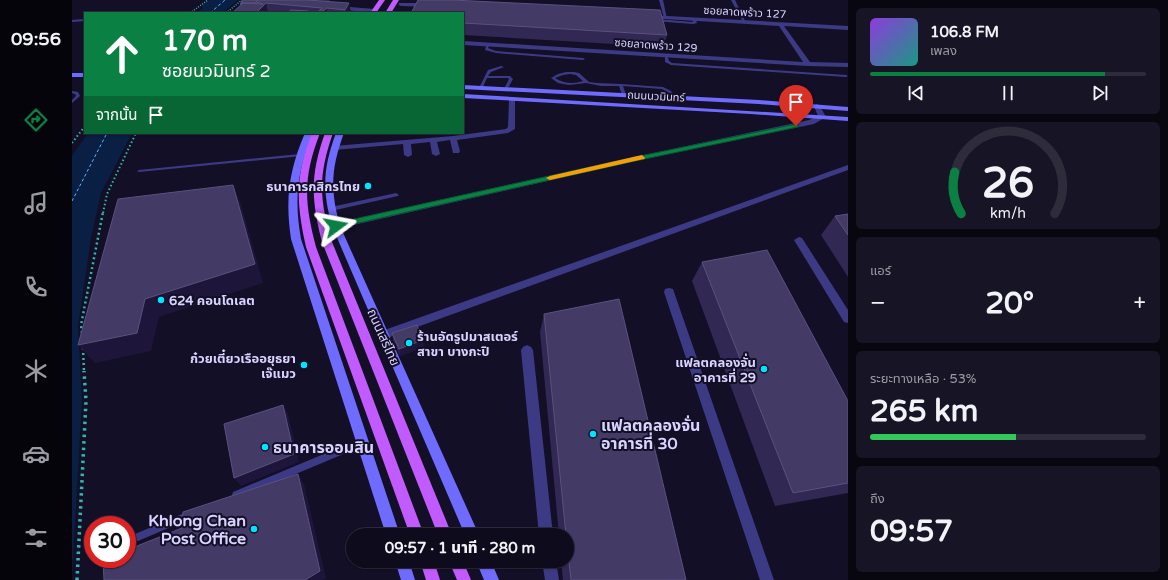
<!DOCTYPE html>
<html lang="th">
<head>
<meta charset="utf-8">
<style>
	body { margin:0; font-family:"Varela Round","Noto Sans Thai",sans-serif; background:#171425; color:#f1f3f6; height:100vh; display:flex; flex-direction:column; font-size:15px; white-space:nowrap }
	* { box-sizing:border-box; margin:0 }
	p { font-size:13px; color:#9b9ba3 }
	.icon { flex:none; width:22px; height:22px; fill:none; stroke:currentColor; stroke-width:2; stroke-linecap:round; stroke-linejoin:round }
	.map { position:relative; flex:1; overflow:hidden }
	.drawer { display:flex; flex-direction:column; gap:8px; padding:8px; background:#08060f; width:320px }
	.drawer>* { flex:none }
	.top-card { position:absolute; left:12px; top:12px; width:380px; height:122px; border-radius:0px; box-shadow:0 1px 3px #0004,0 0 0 1px #2e2b3b; background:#0b8043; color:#fff; overflow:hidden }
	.speed { position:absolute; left:12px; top:516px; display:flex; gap:8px; font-size:20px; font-weight:700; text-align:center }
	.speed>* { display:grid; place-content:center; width:52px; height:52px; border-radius:50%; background:#0e0b1c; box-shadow:0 1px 3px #0004,0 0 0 1px #2e2b3b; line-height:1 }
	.speed .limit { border:6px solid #d22; background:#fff; color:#111 }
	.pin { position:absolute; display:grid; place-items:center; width:34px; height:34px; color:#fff; margin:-41px -17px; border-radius:50% 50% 50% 0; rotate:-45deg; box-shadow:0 0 4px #0007 }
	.pin .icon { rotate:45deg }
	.me { position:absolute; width:44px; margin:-22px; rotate:77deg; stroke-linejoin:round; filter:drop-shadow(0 0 3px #0008) }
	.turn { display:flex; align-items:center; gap:14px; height:84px; padding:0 12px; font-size:18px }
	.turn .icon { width:52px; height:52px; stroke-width:2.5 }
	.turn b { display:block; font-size:28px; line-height:34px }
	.then { display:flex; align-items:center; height:38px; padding:0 12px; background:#0003; gap:8px; font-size:15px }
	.big { font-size:30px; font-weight:800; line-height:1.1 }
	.drawer .widget { flex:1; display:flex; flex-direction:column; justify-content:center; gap:6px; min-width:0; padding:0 14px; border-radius:6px; background:#171425 }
	.drawer .dial { align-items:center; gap:0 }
	.dial svg { height:104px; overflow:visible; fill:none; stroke:#2e2b3b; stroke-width:7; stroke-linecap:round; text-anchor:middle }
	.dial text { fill:#f1f3f6; stroke:none }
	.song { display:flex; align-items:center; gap:12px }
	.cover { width:48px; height:48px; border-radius:6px; background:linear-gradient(135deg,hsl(270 70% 55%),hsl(170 70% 35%)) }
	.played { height:4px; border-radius:2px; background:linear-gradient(90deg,#0b8043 85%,#2e2b3b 85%) }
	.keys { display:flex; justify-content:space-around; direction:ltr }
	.heat { display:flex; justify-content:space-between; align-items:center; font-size:22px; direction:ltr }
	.charge { height:6px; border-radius:3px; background:linear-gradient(90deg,#34c759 53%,#2e2b3b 0) }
	.trip { position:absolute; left:274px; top:528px; width:228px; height:40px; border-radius:20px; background:#0e0b1c; box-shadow:0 1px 3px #0004,0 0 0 1px #2e2b3b; font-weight:800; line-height:40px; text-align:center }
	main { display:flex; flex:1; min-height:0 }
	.tab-bar { display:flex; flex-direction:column; width:72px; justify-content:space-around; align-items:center; background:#06040b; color:#9b9ba3 }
	.tab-bar .icon { width:28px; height:28px }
	.tab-bar .current { color:#0b8043 }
	.tab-bar b { font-size:18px; color:#f1f3f6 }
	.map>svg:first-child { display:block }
</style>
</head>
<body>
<main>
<nav class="tab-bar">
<b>09:56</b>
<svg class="icon current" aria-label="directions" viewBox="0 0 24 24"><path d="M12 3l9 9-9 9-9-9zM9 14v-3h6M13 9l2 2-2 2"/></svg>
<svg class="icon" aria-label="music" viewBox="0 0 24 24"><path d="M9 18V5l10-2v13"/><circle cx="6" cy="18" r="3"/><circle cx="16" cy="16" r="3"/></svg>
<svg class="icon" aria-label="phone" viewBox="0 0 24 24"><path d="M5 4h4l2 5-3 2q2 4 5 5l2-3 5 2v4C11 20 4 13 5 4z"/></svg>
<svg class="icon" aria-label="climate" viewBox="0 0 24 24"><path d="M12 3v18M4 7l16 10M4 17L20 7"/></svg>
<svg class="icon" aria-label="car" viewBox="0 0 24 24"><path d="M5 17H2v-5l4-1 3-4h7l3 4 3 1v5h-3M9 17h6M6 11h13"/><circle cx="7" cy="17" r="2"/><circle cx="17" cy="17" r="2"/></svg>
<svg class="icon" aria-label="filters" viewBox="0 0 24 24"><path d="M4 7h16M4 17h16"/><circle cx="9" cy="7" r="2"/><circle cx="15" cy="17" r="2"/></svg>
</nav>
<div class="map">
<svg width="776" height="580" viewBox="0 0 776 580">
	<rect width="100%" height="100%" fill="#130f26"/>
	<path fill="#0a1f44" d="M137,0H166L150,13H125L131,8L129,6Z
		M16,133H60L29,193L19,238L6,326L10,400L0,576V156Z"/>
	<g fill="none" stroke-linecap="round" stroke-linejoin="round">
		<path stroke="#62b6ff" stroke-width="1" stroke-dasharray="3 2.5" stroke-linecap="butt" d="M138,13L153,0
			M0,201L35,133"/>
		<path stroke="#2fb8b0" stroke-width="1.5" stroke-dasharray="1 1.5" stroke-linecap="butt" d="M118,13L136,0
			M154,13L170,0"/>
		<path stroke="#2fb8b0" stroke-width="2" stroke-dasharray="1.5 2.5" stroke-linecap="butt" d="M0,143L13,126
			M31,213L35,194L64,133"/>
		<path stroke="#2fb8b0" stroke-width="2.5" stroke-dasharray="2 3" stroke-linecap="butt" d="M10,333L9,325L31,212
			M11,348L12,372"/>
		<path stroke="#2fb8b0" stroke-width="3.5" stroke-dasharray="2.5 4" stroke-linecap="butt" d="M5,580L14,401L12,371"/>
		<path fill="#3d3a85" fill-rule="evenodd" d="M587,0H591L595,19L592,18Z
			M659,0H663L674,23L671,22Z
			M13,19V21L0,22V20Z
			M583,19L621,22L620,20L622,19L624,20L625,23L621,24L582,21V19Z
			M415,43L418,44L416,48L424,51L511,58L513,59L511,60L424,53L413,50Z
			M593,55H595L597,61L600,63L774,75L776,76L774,77L599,65L593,62Z
			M429,66L432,67L419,72L416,76H438L441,79L435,90L432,89L437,79L436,78H415L410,89H408L407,88L416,70Z
			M494,72H502L507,73L517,82L525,83L549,84L591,87L599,91L605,98L602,99L597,93L590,89L551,86L554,95L552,96L550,95L547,86H529L514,83L497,85L486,83L479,78L486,74ZM498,74L504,75L511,81C502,84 492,84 483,78L491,75Z
			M0,91L6,92L8,96L0,103V100L4,96L3,94L0,93Z
			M228,154L230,155V156L67,172L65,171L67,170Z
			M324,193L327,195L326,196L259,211L256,209L259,207Z
			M290,438L293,439L294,442L293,445L164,499L161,498L160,495L161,492Z
			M117,511L120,512L121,515L120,518L66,541L63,540L62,537L63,534Z"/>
		<path fill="#3d3a85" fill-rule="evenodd" d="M327,3H357L360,5L357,7L329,6L327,5Z
			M265,6L303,9L306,11L303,13L263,9L262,8Z
			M577,15L776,26V30L712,26L738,62L776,63V67L736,66L391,45V41L731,62L707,26L575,18L574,17Z
			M440,98L443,100V129L436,133L385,140L388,151L387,153H381L378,140L365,142L368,154L364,156L360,154L358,142L339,144L340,155L336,157L332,155L331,144L262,150L258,148L262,146L381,136L434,129L436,127L437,100Z
			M745,104L748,106L754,117L742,124L563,161L264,229L260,226L264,223L563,157L737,120L746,116L742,106Z
			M776,165V170L315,338L311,339L307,338L306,335L307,332Z
			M727,237L730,238L776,310V323L772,322L722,240Z
			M597,288L601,289L602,292L702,580H688L592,292L593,289Z
			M455,345L459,347L461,350L481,535H467L449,350L451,347Z
			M470,561H484L487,580H473Z"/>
		<path fill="#6f6bff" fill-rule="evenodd" d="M0,73H13V77H0Z
			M391,85L687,100L776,107V111L687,104L391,89Z
			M391,94L776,117V121L679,114L391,98Z
			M233,133H241C225,171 222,199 229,239L328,535H314L219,239C213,199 217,170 233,133Z
			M264,133H272C259,168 258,190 268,226L407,535H393L260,226C250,190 251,168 264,133Z
			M323,561H337L343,580H329Z
			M404,561H419L427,580H412Z"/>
		<path fill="#c25bff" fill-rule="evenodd" d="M307,0H313L304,13H298Z
			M321,0H327L319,13H313Z
			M240,133H248C231,177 232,202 244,247L352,535H338L234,247C224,202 223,176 240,133Z
			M253,133H261C246,176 247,199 260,242L380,535H366L250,242C239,199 238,175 253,133Z
			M348,561H362L368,580H354Z
			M377,561H391L399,580H385Z"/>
	</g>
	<path fill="#312854" d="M172,0H258L256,2L279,12L278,13H210L196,12L168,5V4L170,3L169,2Z
		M391,13L595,35L592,47L391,35Z
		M776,214V277L749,235L763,216Z
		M630,262L776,401V493L703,506L620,281Z
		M472,314L613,580H491L489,561H495V535H487L468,332Z
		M320,333L352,347L328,356L321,340Z"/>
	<path fill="#1d163a" d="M194,3L196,12L195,13H184Z
		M277,3L279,12L278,13H273V10Z
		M255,8V13H251V11Z
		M161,185L169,204L191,283L87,317L79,351L23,363L6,345Z
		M351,340L352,347L328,356L327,349Z
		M211,405L216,414L227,462L169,486L162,478Z
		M226,474L232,484L254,578L251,580H233Z"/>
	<path fill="#433a66" stroke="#5a527e" d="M172,0H186L183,3H171L169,4H168L171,2H169Z
		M186,0H235L277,3L273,10L255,8L251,11H247L250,8L194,3L184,13H160L171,3L191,4L184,2Z
		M346,0H380L588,10L595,35L391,23V13H339Z
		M219,10L236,11L233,13H215Z
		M161,185L183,264L73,299L65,333L6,345L46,199Z
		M776,214V235L763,216Z
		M695,250L776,401V483L721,493L630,262Z
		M547,299L614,580H499L495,544V535H494L472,314Z
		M345,325L351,340L327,349L320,333Z
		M211,405L222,454L162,478L152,424Z
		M226,474L248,571L233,580H32L31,560L35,559H55V550L110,528L111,512Z"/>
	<path fill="#0b8043" stroke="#07532c" d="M724,124H726V127L563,161L264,228L260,226L264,223L563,157Z"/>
	<path fill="#f59e0b" d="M570,155L573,158L572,159L478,180L474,178L478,176Z"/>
	<g fill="#00e5ff" stroke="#130f26" stroke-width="1.5">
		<circle cx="296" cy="186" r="4"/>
		<circle cx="89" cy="300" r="4"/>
		<circle cx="337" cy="343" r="4"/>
		<circle cx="232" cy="365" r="4"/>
		<circle cx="692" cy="369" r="4"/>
		<circle cx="521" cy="434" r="4"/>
		<circle cx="193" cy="447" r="4"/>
		<circle cx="182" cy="529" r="4"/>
	</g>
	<g text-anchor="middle" stroke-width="4" stroke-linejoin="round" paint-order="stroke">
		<g font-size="11" fill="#d9d4ff" stroke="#130f26">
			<text transform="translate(673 12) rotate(3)" y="4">ซอยลาดพร้าว 127</text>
			<text transform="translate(584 45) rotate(4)" y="4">ซอยลาดพร้าว 129</text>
			<text transform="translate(584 96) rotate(3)" y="4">ถนนนวมินทร์</text>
		</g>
		<g font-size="13" font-weight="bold" fill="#d9d4ff" stroke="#130f26" text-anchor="end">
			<text x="288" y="191">ธนาคารกสิกรไทย</text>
			<text x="97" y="305" text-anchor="start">624 คอนโดเลต</text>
			<text x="345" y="341" text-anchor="start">ร้านอัดรูปมาสเตอร์<tspan x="345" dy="15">สาขา บางกะปิ</tspan></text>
			<text x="224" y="363">ก๋วยเตี๋ยวเรืออยุธยา<tspan x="224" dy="15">เจ๊แมว</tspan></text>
			<text x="684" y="367">แฟลตคลองจั่น<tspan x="684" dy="15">อาคารที่ 29</tspan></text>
		</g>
		<g font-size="13" fill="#d9d4ff" stroke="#130f26">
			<text transform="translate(312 337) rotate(66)" y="5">ถนนเสรีไทย</text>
		</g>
		<g font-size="16" font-weight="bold" fill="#d9d4ff" stroke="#130f26" text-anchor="start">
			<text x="529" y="431">แฟลตคลองจั่น<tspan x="529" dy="18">อาคารที่ 30</tspan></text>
			<text x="201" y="453">ธนาคารออมสิน</text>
			<text x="174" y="526" text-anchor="end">Khlong Chan<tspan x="174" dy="18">Post Office</tspan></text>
		</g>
	</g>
</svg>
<div class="speed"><div class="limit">30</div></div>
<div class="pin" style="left:724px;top:126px;background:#d93025"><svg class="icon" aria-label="arrive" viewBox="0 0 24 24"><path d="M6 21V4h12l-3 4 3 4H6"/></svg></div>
<svg class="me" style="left:264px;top:226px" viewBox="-20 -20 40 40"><path d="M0-17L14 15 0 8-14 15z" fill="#0b8043" stroke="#fff" stroke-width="4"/></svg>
<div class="trip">09:57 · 1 นาที · 280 m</div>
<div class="top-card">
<div class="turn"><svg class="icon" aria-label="ahead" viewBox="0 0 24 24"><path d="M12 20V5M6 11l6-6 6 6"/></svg><div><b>170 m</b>ซอยนวมินทร์ 2</div></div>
<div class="then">จากนั้น<svg class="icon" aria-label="arrive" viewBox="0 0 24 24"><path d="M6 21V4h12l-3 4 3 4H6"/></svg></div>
</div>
</div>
<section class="drawer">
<div class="widget">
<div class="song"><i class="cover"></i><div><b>106.8 FM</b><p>เพลง</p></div></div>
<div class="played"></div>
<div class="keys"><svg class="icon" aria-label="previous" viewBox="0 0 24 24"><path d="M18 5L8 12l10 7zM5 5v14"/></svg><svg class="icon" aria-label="pause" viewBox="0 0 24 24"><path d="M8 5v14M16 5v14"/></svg><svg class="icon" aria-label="next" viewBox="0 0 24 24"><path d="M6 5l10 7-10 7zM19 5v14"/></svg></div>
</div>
<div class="widget dial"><svg viewBox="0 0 100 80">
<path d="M14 69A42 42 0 1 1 86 69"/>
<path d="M14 69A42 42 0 0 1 9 37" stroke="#0b8043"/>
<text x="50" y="56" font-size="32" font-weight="700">26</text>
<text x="50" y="72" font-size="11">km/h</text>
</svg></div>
<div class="widget"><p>แอร์</p>
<div class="heat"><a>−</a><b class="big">20°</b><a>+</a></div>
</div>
<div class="widget"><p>ระยะทางเหลือ · 53%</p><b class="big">265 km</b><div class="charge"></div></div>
<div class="widget"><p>ถึง</p><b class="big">09:57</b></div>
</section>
</main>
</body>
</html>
